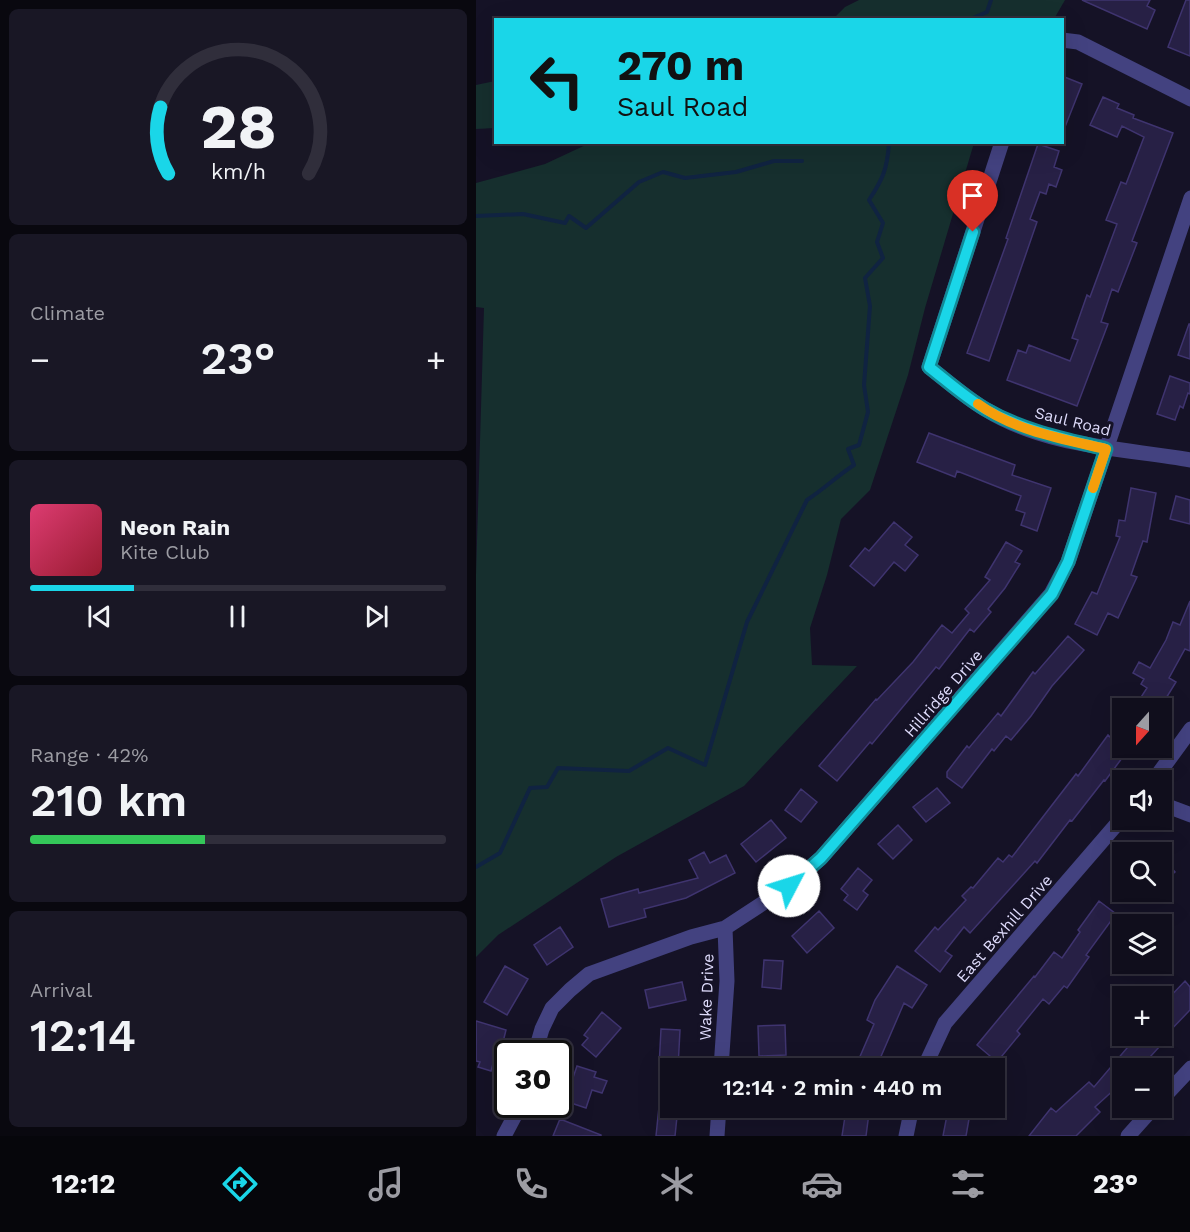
<!DOCTYPE html>
<html lang="en">
<head>
<meta charset="utf-8">
<style>
	body { margin:0; font-family:"Work Sans",sans-serif; background:#191725; color:#f1f3f6; height:100vh; display:flex; flex-direction:column; font-size:22px; white-space:nowrap }
	* { box-sizing:border-box; margin:0 }
	p { font-size:20px; color:#9c9ca3 }
	.icon { flex:none; width:33px; height:33px; fill:none; stroke:currentColor; stroke-width:2; stroke-linecap:round; stroke-linejoin:round }
	.map { position:relative; flex:1; overflow:hidden }
	.panel { display:flex; flex-direction:column; gap:9px; padding:9px; background:#09080f; width:476px }
	.panel>* { flex:none }
	.top-card { position:absolute; left:18px; top:18px; width:570px; height:126px; border-radius:0px; box-shadow:0 6px 24px #0002,0 0 0 2px #302e3b; background:#1ad6e8; color:#111; overflow:hidden }
	.needle { width:39px; rotate:201deg }
	.buttons { position:absolute; left:636px; top:698px; display:grid; gap:12px }
	.buttons a { display:grid; place-items:center; width:60px; height:60px; border-radius:0px; background:#100e1c; box-shadow:0 6px 24px #0002,0 0 0 2px #302e3b; font-size:30px }
	.speed { position:absolute; left:18px; top:1040px; display:flex; gap:12px; font-size:30px; font-weight:700; text-align:center }
	.speed>* { display:grid; place-content:center; width:78px; height:78px; border-radius:50%; background:#100e1c; box-shadow:0 6px 24px #0002,0 0 0 2px #302e3b; line-height:1 }
	.speed .limit { border:3px solid #111; border-radius:9px; background:#fff; color:#111 }
	.pin { position:absolute; display:grid; place-items:center; width:51px; height:51px; color:#fff; margin:-62px -26px; border-radius:50% 50% 50% 0; rotate:-45deg; box-shadow:0 0 6px #0007 }
	.pin .icon { rotate:45deg }
	.me { position:absolute; width:66px; margin:-33px; rotate:50deg; stroke-linejoin:round; filter:drop-shadow(0 0 4px #0008) }
	.turn { display:flex; align-items:center; gap:21px; height:126px; padding:0 24px; font-size:27px }
	.turn .icon { width:78px; height:78px; stroke-width:2.5 }
	.turn b { display:block; font-size:42px; line-height:51px }
	.big { font-size:45px; font-weight:600; line-height:1.1 }
	.panel .card { flex:1; display:flex; flex-direction:column; justify-content:center; gap:9px; min-width:0; padding:0 21px; border-radius:9px; background:#191725 }
	.panel .dial { align-items:center; gap:0 }
	.dial svg { height:156px; overflow:visible; fill:none; stroke:#302e3b; stroke-width:7; stroke-linecap:round; text-anchor:middle }
	.dial text { fill:#f1f3f6; stroke:none }
	.song { display:flex; align-items:center; gap:18px }
	.cover { width:72px; height:72px; border-radius:9px; background:linear-gradient(135deg,hsl(340 70% 55%),hsl(350 70% 35%)) }
	.played { height:6px; border-radius:3px; background:linear-gradient(90deg,#1ad6e8 25%,#302e3b 25%) }
	.keys { display:flex; justify-content:space-around; direction:ltr }
	.heat { display:flex; justify-content:space-between; align-items:center; font-size:33px; direction:ltr }
	.charge { height:9px; border-radius:4px; background:linear-gradient(90deg,#34c759 42%,#302e3b 0) }
	.trip { position:absolute; left:184px; top:1058px; width:345px; height:60px; border-radius:0px; background:#100e1c; box-shadow:0 6px 24px #0002,0 0 0 2px #302e3b; font-weight:600; line-height:60px; text-align:center }
	.tabs { display:flex; height:96px; justify-content:space-around; align-items:center; background:#06060b; color:#9c9ca3 }
	.tabs .icon { width:42px; height:42px }
	.tabs .on { color:#1ad6e8 }
	.tabs b { font-size:27px; color:#f1f3f6 }
	main { display:flex; flex:1; min-height:0 }
	.map>svg:first-child { display:block }
</style>
</head>
<body>
<main>
<section class="panel">
<div class="card dial"><svg viewBox="0 0 100 80">
<path d="M14 69A42 42 0 1 1 86 69"/>
<path d="M14 69A42 42 0 0 1 10 35" stroke="#1ad6e8"/>
<text x="50" y="56" font-size="32" font-weight="700">28</text>
<text x="50" y="72" font-size="11">km/h</text>
</svg></div>
<div class="card"><p>Climate</p>
<div class="heat"><a>−</a><b class="big">23°</b><a>+</a></div>
</div>
<div class="card">
<div class="song"><i class="cover"></i><div><b>Neon Rain</b><p>Kite Club</p></div></div>
<div class="played"></div>
<div class="keys"><svg class="icon" aria-label="previous" viewBox="0 0 24 24"><path d="M18 5L8 12l10 7zM5 5v14"/></svg><svg class="icon" aria-label="pause" viewBox="0 0 24 24"><path d="M8 5v14M16 5v14"/></svg><svg class="icon" aria-label="next" viewBox="0 0 24 24"><path d="M6 5l10 7-10 7zM19 5v14"/></svg></div>
</div>
<div class="card"><p>Range · 42%</p><b class="big">210 km</b><div class="charge"></div></div>
<div class="card"><p>Arrival</p><b class="big">12:14</b></div>
</section>
<div class="map">
<svg width="715" height="1136" viewBox="0 0 715 1136">
	<rect width="100%" height="100%" fill="#151226"/>
	<path fill="#162f2e" d="M383,0H589L578,19H357L369,7Z
		M19,81V128L0,129V85Z
		M114,143H498L449,308L432,375L394,490L365,519L351,575L334,628L336,665L381,666L268,786L140,857L22,935L0,957V575L8,308L0,307V183L69,164Z"/>
	<g fill="none" stroke-linecap="round" stroke-linejoin="round">
		<path stroke="#102341" stroke-width="4" d="M492,20L511,12L515,0
			M0,216L47,214L89,223L93,216L110,228L163,182L187,172L209,178L260,172L298,161H326
			M0,867L24,853L54,788L71,787L82,768L153,771L192,748L229,765L271,622L331,500C348,489 361,476 378,465L372,449L383,445L392,412L388,385L394,306L389,278L407,258L401,242L407,223L393,200C407,179 411,169 413,144L418,142"/>
	</g>
	<path fill="#272045" stroke="#3f346f" stroke-width="1.5" d="M606,0H674L671,6L679,10L671,29Z
		M710,0H714V56L692,47Z
		M586,76L606,84L587,132H586Z
		M627,97L643,104L641,108L658,115L657,118L697,133L656,241L661,243L642,292L636,289L625,322L632,324L601,406L531,380L542,350L550,353L553,345L594,361L602,340L596,338L611,295L614,297L641,224L630,220L645,182L650,184L668,137L646,126L641,137L614,125Z
		M562,144L583,151L578,167L586,170L580,187L573,184L570,194L564,192L554,219L561,222L513,361L491,353L532,239L530,238Z
		M713,324H714V359L702,355Z
		M694,376L714,383V394L712,393L707,408L704,406L699,420L681,414Z
		M453,433L539,465L536,475L575,488L561,531L545,525L549,513L540,510L545,496L481,471L479,477L441,462Z
		M655,488L680,493L671,542L667,541L655,575L661,577L642,618L632,613L621,635L599,624L616,592L621,594L644,537L640,536L643,520L649,521Z
		M700,496L714,500V524L694,519Z
		M418,522L436,537L429,545L442,555L429,571L418,562L398,586L374,566L389,548L393,551Z
		M530,542L546,551L539,562L544,564L529,588L512,609L515,612L498,632L494,629L463,669L460,667L396,744L394,742L361,781L343,766L400,699L401,700L437,662L466,625L476,633L493,613L489,609L514,580L509,577Z
		M714,601V651L709,649L693,678L700,682L684,708H658L671,688L665,684L668,679L657,673L663,662L674,668L690,640L697,622L704,625Z
		M592,636L608,650L576,686L555,716L535,740L530,736L518,751L516,749L486,788L471,777V772L491,746L493,748L522,713L525,716L557,672L559,674Z
		M646,726V747L652,750L629,781L628,780L596,821L594,820L561,863L559,861L494,933L488,927L469,951L476,956L464,972L439,951L459,927L462,930L490,900L486,896L495,887L497,888L522,858L527,862L533,855L536,857L600,774L602,776L632,735L637,740Z
		M461,788L474,803L450,822L437,807Z
		M325,789L341,802L325,822L309,810Z
		M295,820L310,838L280,862L265,844Z
		M422,825L436,840L417,859L402,844Z
		M228,852L234,863L250,855L259,873L210,898L168,909L170,917L133,927L125,899L162,889L163,893L222,878L213,860Z
		M686,857L699,872L686,884Z
		M382,868L396,880L387,891L392,895L381,910L368,900L372,895L365,889Z
		M623,901L640,914L610,955L613,957L591,988L588,986L573,1004L567,999L541,1031L544,1034L521,1062L501,1045L558,976L559,977L578,952L586,958L604,932L602,930Z
		M343,911L358,928L331,953L316,936Z
		M84,927L97,947L71,965L58,945Z
		M288,960L307,961L305,989L286,987Z
		M29,966L52,979L31,1015L8,1002Z
		M421,966L451,985L436,1008L428,1003L400,1068H379L398,1024L391,1020L399,1000Z
		M709,981L714,987V1010L690,1035H694L664,1068H646V1092L641,1087L619,1107L624,1112L600,1136H553L575,1108L580,1112L613,1082L618,1087L662,1035H686V1005Z
		M206,982L210,1000L173,1008L169,990Z
		M126,1012L145,1028L120,1057L106,1045L112,1038L108,1035Z
		M0,1021L30,1030L25,1050L21,1049L15,1071L2,1067L4,1062L0,1061Z
		M309,1025L310,1055L283,1056L282,1026Z
		M185,1029L204,1030L202,1068L183,1067Z
		M101,1066L120,1072L118,1077L131,1081L126,1093L116,1090L110,1108L89,1101Z
		M187,1068H195V1107H202L199,1136H180Z
		M370,1110L393,1113L390,1136H366Z
		M471,1115L493,1119L490,1136H467Z
		M84,1119L125,1135V1136H77Z"/>
	<g fill="none" stroke-linecap="round" stroke-linejoin="round">
		<path stroke="#434280" stroke-width="15" d="M586,40L602,42L715,99
			M526,142L453,367C471,381 489,397 509,409C570,447 645,448 715,460
			M678,780L715,729
			M686,804L715,815
			M59,1053L66,1029L76,1008L94,990L113,974L215,937L249,928L313,886L345,858L575,594L592,562L715,198
			M245,1068L251,981L249,928
			M448,1068L469,1023L646,818
			M686,1099L715,1068
			M28,1136L45,1104
			M241,1136L243,1107
			M430,1136L436,1107
			M652,1136L678,1107"/>
	</g>
	<g fill="none" stroke-linecap="round" stroke-linejoin="round">
		<defs>
			<path id="route" d="M313,886L345,858L576,594L592,562L630,449C589,439 547,431 509,409C490,398 471,381 453,367L497,232"/>
		</defs>
		<use href="#route" stroke="#118b97" stroke-width="15"/>
		<use href="#route" stroke="#1ad6e8" stroke-width="10"/>
		<path stroke="#f59e0b" stroke-width="10" d="M502,404C539,431 587,439 630,449L617,488"/>
	</g>
	<g text-anchor="middle" stroke-width="6" stroke-linejoin="round" paint-order="stroke">
		<g font-size="16" fill="#dedbfb" stroke="#151226">
			<text transform="translate(597 421) rotate(14)" y="6">Saul Road</text>
			<text transform="translate(467 693) rotate(-49)" y="6">Hillridge Drive</text>
			<text transform="translate(528 928) rotate(-49)" y="6">East Bexhill Drive</text>
			<text transform="translate(230 997) rotate(-88)" y="6">Wake Drive</text>
		</g>
	</g>
</svg>
<div class="buttons">
<a><svg class="needle" viewBox="-14 -14 28 28"><path d="M0-13l5 13h-10z" fill="#e53935"/><path d="M0 13l5-13h-10z" fill="#9c9ca3"/></svg></a>
<a><svg class="icon" aria-label="sound" viewBox="0 0 24 24"><path d="M4 9h4l5-4v14l-5-4H4zM17 9q2 3 0 6"/></svg></a>
<a><svg class="icon" aria-label="search" viewBox="0 0 24 24"><circle cx="10" cy="10" r="6"/><path d="M15 15l6 6"/></svg></a>
<a><svg class="icon" aria-label="layers" viewBox="0 0 24 24"><path d="M12 4l9 5-9 5-9-5zM3 14l9 5 9-5"/></svg></a>
<a>+</a>
<a>−</a>
</div>
<div class="speed"><div class="limit">30</div></div>
<div class="pin" style="left:497px;top:232px;background:#d93025"><svg class="icon" aria-label="arrive" viewBox="0 0 24 24"><path d="M6 21V4h12l-3 4 3 4H6"/></svg></div>
<svg class="me" style="left:313px;top:886px" viewBox="-20 -20 40 40"><circle r="19" fill="#fff"/><path d="M0-13L10 11 0 6-10 11z" fill="#1ad6e8"/></svg>
<div class="trip">12:14 · 2 min · 440 m</div>
<div class="top-card">
<div class="turn"><svg class="icon" aria-label="left" viewBox="0 0 24 24"><path d="M17 20v-9H6M10 6l-5 5 5 5"/></svg><div><b>270 m</b>Saul Road</div></div>
</div>
</div>
</main>
<nav class="tabs">
<b>12:12</b>
<svg class="icon on" aria-label="directions" viewBox="0 0 24 24"><path d="M12 3l9 9-9 9-9-9zM9 14v-3h6M13 9l2 2-2 2"/></svg>
<svg class="icon" aria-label="music" viewBox="0 0 24 24"><path d="M9 18V5l10-2v13"/><circle cx="6" cy="18" r="3"/><circle cx="16" cy="16" r="3"/></svg>
<svg class="icon" aria-label="phone" viewBox="0 0 24 24"><path d="M5 4h4l2 5-3 2q2 4 5 5l2-3 5 2v4C11 20 4 13 5 4z"/></svg>
<svg class="icon" aria-label="climate" viewBox="0 0 24 24"><path d="M12 3v18M4 7l16 10M4 17L20 7"/></svg>
<svg class="icon" aria-label="car" viewBox="0 0 24 24"><path d="M5 17H2v-5l4-1 3-4h7l3 4 3 1v5h-3M9 17h6M6 11h13"/><circle cx="7" cy="17" r="2"/><circle cx="17" cy="17" r="2"/></svg>
<svg class="icon" aria-label="filters" viewBox="0 0 24 24"><path d="M4 7h16M4 17h16"/><circle cx="9" cy="7" r="2"/><circle cx="15" cy="17" r="2"/></svg>
<b>23°</b>
</nav>
</body>
</html>
